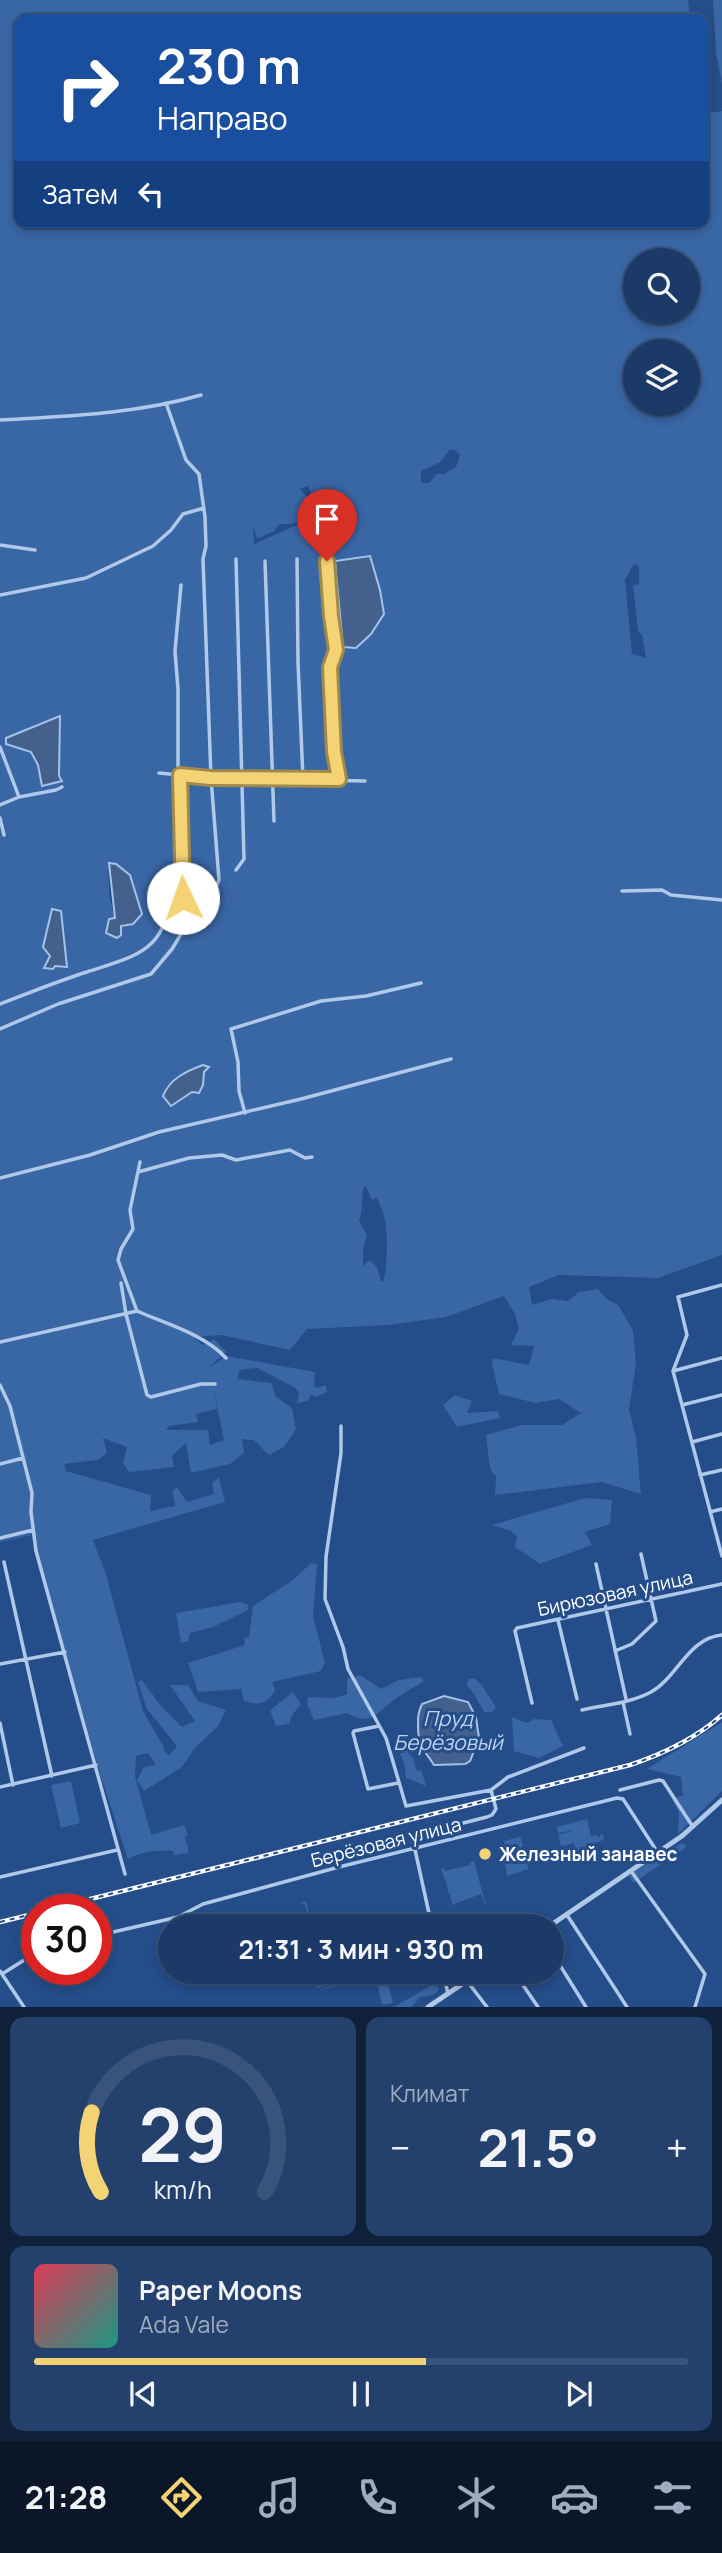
<!DOCTYPE html>
<html lang="ru">
<head>
<meta charset="utf-8">
<style>
	body { margin:0; font-family:Manrope,sans-serif; background:#24416d; color:#f1f3f6; height:100vh; display:flex; flex-direction:column; font-size:26px; white-space:nowrap }
	* { box-sizing:border-box; margin:0 }
	p { font-size:23px; color:#a0adc0 }
	.icon { flex:none; width:38px; height:38px; fill:none; stroke:currentColor; stroke-width:2; stroke-linecap:round; stroke-linejoin:round }
	.map { position:relative; height:2007px; overflow:hidden }
	.sheet { display:flex; flex-direction:column; gap:10px; padding:10px; background:#0f2039; flex:1 }
	.sheet>* { flex:none }
	.guide { position:absolute; left:14px; top:14px; width:695px; height:214px; border-radius:14px; box-shadow:0 4px 10px #0003,0 0 0 2px #39547b; background:#1a4fa0; color:#fff; overflow:hidden }
	.tools { position:absolute; left:623px; top:248px; display:grid; gap:14px }
	.tools a { display:grid; place-items:center; width:77px; height:77px; border-radius:50%; background:#1b3a67; box-shadow:0 4px 10px #0003,0 0 0 2px #39547b; font-size:35px }
	.speed { position:absolute; left:21px; top:1894px; display:flex; gap:14px; font-size:35px; font-weight:700; text-align:center }
	.speed>* { display:grid; place-content:center; width:91px; height:91px; border-radius:50%; background:#1b3a67; box-shadow:0 4px 10px #0003,0 0 0 2px #39547b; line-height:1 }
	.speed .limit { border:10px solid #d22; background:#fff; color:#111 }
	.pin { position:absolute; display:grid; place-items:center; width:60px; height:60px; color:#fff; margin:-72px -30px; border-radius:50% 50% 50% 0; rotate:-45deg; box-shadow:0 0 7px #0007 }
	.pin .icon { rotate:45deg }
	.me { position:absolute; width:77px; margin:-38px; rotate:357deg; stroke-linejoin:round; filter:drop-shadow(0 0 5px #0008) }
	.turn { display:flex; align-items:center; gap:24px; height:147px; padding:0 28px; font-size:32px }
	.turn .icon { width:91px; height:91px; stroke-width:2.5 }
	.turn b { display:block; font-size:49px; line-height:60px }
	.then { display:flex; align-items:center; height:66px; padding:0 28px; background:#0003; gap:14px; font-size:26px }
	.big { font-size:52px; font-weight:700; line-height:1.1 }
	.sheet .tile { flex:1; display:flex; flex-direction:column; justify-content:center; gap:10px; min-width:0; padding:0 24px; border-radius:14px; background:#24416d }
	.sheet .dial { align-items:center; gap:0 }
	.dial svg { height:182px; overflow:visible; fill:none; stroke:#39547b; stroke-width:7; stroke-linecap:round; text-anchor:middle }
	.dial text { fill:#f1f3f6; stroke:none }
	.song { display:flex; align-items:center; gap:21px }
	.cover { width:84px; height:84px; border-radius:10px; background:linear-gradient(135deg,hsl(350 70% 55%),hsl(170 70% 35%)) }
	.played { height:7px; border-radius:4px; background:linear-gradient(90deg,#f4d374 60%,#39547b 60%) }
	.keys { display:flex; justify-content:space-around; direction:ltr }
	.heat { display:flex; justify-content:space-between; align-items:center; font-size:38px; direction:ltr }
	.sheet .tiles { flex:1; display:grid; gap:10px; grid-template-columns:1fr 1fr }
	.tile:last-child { grid-column:span 2 }
	.trip { position:absolute; left:158px; top:1914px; width:406px; height:70px; border-radius:35px; background:#1b3a67; box-shadow:0 4px 10px #0003,0 0 0 2px #39547b; font-weight:700; line-height:70px; text-align:center }
	.dock { display:flex; height:112px; justify-content:space-around; align-items:center; background:#0b1729; color:#a0adc0 }
	.dock .icon { width:49px; height:49px }
	.dock .active { color:#f4d374 }
	.dock b { font-size:32px; color:#f1f3f6 }
	.map>svg:first-child { display:block }
</style>
</head>
<body>
<div class="map">
<svg width="722" height="2007" viewBox="0 0 722 2007">
	<rect width="100%" height="100%" fill="#244d89"/>
	<path fill="#3966a5" fill-rule="evenodd" d="M0,0H688L690,19H19V222H704V114L722,111V1255L658,1278L559,1275L529,1287L532,1305L552,1299L568,1301L579,1292L598,1289L608,1300L618,1305L633,1330L636,1364L629,1409L636,1438L641,1494L602,1482L495,1495L496,1477L490,1469L486,1435L522,1425H562L581,1413L559,1399L536,1403L499,1394L492,1364L493,1358L529,1365L534,1346L511,1345L519,1329L515,1314L504,1296L446,1317L388,1325L307,1329L290,1350L221,1335L194,1337L202,1345L214,1339L226,1352L209,1367L227,1356L315,1372L314,1386L317,1388L326,1385L327,1392L316,1397L311,1394L308,1401L297,1403L299,1393L294,1387L257,1368L239,1370L238,1379L271,1383L276,1397L292,1408L296,1429L284,1447L269,1455L254,1440L242,1439L244,1453L230,1464L191,1473L186,1443L172,1456L174,1467L129,1472L123,1463L127,1447L103,1438L107,1453L98,1460L64,1464L66,1471L151,1495L150,1511L175,1506L172,1491L177,1487L187,1502L214,1494L212,1483L219,1477L225,1502L93,1540L105,1571L143,1711L165,1749L163,1750L169,1755L177,1746L147,1709L138,1682L142,1680L161,1706L182,1727L195,1721L170,1685H188L198,1701L226,1710L218,1726L194,1749L182,1767L144,1791L137,1780L144,1767L156,1765L148,1753L136,1756L135,1776L151,1835L184,1825L188,1835L185,1837L189,1853L174,1855L173,1851C155,1850 143,1851 128,1859L100,1774L32,1535L0,1542ZM635,261H688V313H635ZM635,352H688V404H635ZM450,450H455L460,455L456,467L444,474H437L429,483H421V471L440,462ZM308,486L316,503L317,516L254,544L253,525L257,539L274,531L279,524C290,525 301,523 309,514L307,497L300,489L284,494ZM351,558L356,648L343,647L335,562ZM634,564L639,566V584L633,585L638,631L642,635L646,658L632,654L625,580ZM61,724L59,776L38,765L31,752ZM109,863L141,908L121,926C108,910 108,882 109,863ZM51,909L65,959L67,967H44L50,956L43,947ZM209,1067L204,1072L199,1093L192,1092L172,1106ZM365,1185L372,1200L376,1197C390,1219 388,1254 384,1280L381,1282L377,1267L370,1260L363,1266V1251L367,1235L359,1221C364,1209 360,1196 365,1185ZM213,1386L224,1440L210,1445L208,1430H166L169,1426L198,1422L196,1414L217,1409Z
		M713,0H722V84L716,53Z
		M455,1395L472,1401L467,1413L498,1411L500,1418L457,1427L443,1405Z
		M585,1498L612,1500L610,1524L585,1532L592,1545L540,1564L515,1547L517,1536L511,1531L492,1525Z
		M311,1563L317,1564L313,1616L325,1663L321,1671L272,1682L275,1690C269,1704 257,1706 244,1701L241,1689L198,1692L188,1663L245,1645L244,1638L249,1637L253,1606L293,1580Z
		M241,1602L248,1605V1610L213,1627L190,1633L188,1641L181,1643L176,1613Z
		M360,1675L381,1689L399,1680L421,1677L424,1681C413,1688 401,1694 390,1703C373,1717 370,1725 347,1713L314,1720L307,1704L308,1697L335,1698L347,1694V1679Z
		M474,1678L481,1684L496,1707L492,1712H484L474,1694L466,1684L469,1679Z
		M293,1692L301,1704L292,1715L289,1724L276,1726L270,1710Z
		M512,1717L527,1723L534,1719L551,1720L563,1746L539,1758L514,1751Z
		M722,1722V1791L678,1834L679,1813L671,1798L683,1796L681,1777L647,1769Z
		M401,1744L414,1759L416,1770L422,1771L426,1786L406,1778L404,1763L397,1746Z
		M71,1781L80,1823L61,1828L51,1785Z
		M587,1819L591,1836L596,1835L599,1838L601,1834L604,1836L603,1840L588,1846L577,1854L574,1843L561,1846L558,1835L575,1830L558,1833L557,1827Z
		M523,1836L521,1838L525,1856L524,1857L529,1869L507,1876L505,1862L501,1852L506,1850L504,1841Z
		M682,1843L686,1845L685,1848L633,1883L629,1875Z
		M474,1861L485,1902L488,1903L485,1904L481,1894L454,1904L453,1907L450,1896L451,1894H449L446,1883L448,1881L446,1882L441,1870L444,1868L445,1871L470,1865V1862Z
		M306,1901L310,1921L325,1917V1913L328,1927H300L298,1919L300,1923L309,1921L305,1904H301Z
		M341,1972L342,1974L331,1976L326,1973L323,1978L328,1981L331,1977L342,1976L345,1987L342,1985L316,1991L342,1983L330,1985L328,1982V1986L317,1988L315,1982L323,1978L316,1979L313,1972Z
		M387,1980L393,2003L382,2005L377,1982Z
		M437,1982L439,1990L433,1995L420,1997L412,2007H394Z"/>
	<path fill="#43618c" stroke="#a5c3ea" stroke-width="2" d="M370,556L380,590L384,614L371,634L356,648L343,647L335,561Z
		M60,716L59,776L62,781L42,786L38,765L31,752L6,744V738Z
		M109,863L116,864L130,875L142,914L133,924L121,926V935L117,938L106,933L109,919L115,918Z
		M52,909L61,911L67,967L55,966L53,969L44,968L50,956L43,947Z
		M203,1065L209,1067L204,1072L203,1085L199,1093L192,1092L171,1106L163,1096C170,1078 187,1071 203,1065Z
		M444,1696L468,1702L476,1717L479,1738L470,1761L465,1764L434,1765C423,1748 418,1747 418,1725C418,1716 418,1713 422,1704Z"/>
	<g fill="none" stroke-linecap="round" stroke-linejoin="round">
		<path stroke="#b0c8e9" stroke-width="3.5" d="M0,420C66,416 136,414 201,395
			M0,545L35,550
			M297,559L298,662L303,779
			M265,561L274,821
			M327,561L331,616L336,650L330,667L334,752L339,779
			M0,595L86,578L153,546L171,530L183,514L204,508
			M0,747L19,797
			M159,773L211,778L203,559L206,546L205,517L199,474L186,460L166,403
			M178,775V689L175,651L181,585
			M0,805L19,797L56,790L62,787
			M0,818L4,835
			M236,870L244,859L236,559
			M622,891L662,890L671,895L722,900
			M0,1004C29,993 58,981 87,972C126,959 170,951 166,900L183,898L180,775
			M0,1029L58,1004L151,974L172,949L190,919L208,906L219,880L211,778L365,781
			M245,1113L239,1091L238,1062L231,1029L321,1001L366,996L421,983
			M140,1162L130,1210L133,1229L121,1249L118,1260L137,1311C166,1324 204,1334 226,1358
			M138,1172L189,1158L222,1155L236,1160L290,1150L305,1158L312,1157
			M0,1178L90,1155L159,1132L301,1099L451,1059
			M121,1283L126,1314L147,1395L151,1397L201,1384H215
			M722,1285L678,1297L687,1335L673,1371L722,1556
			M0,1342L137,1311
			M673,1371L722,1358
			M0,1385L10,1406L32,1493L31,1512L36,1551L125,1874
			M682,1405L722,1395
			M341,1426V1453L326,1557L325,1599L343,1647L348,1669L386,1738L406,1806L491,1790L496,1809L492,1815L487,1817L412,1836L432,1927
			M692,1442L722,1434
			M0,1464L23,1458
			M700,1475L722,1470
			M710,1512L722,1509
			M0,1538L33,1530
			M4,1562L52,1776
			M596,1564L626,1699
			M558,1620L577,1699
			M615,1651L632,1644L656,1621L641,1554
			M0,1664L65,1652
			M623,1702L630,1734
			M532,1703L515,1631L517,1628L722,1584
			M582,1710C604,1705 631,1703 651,1692C677,1678 688,1638 722,1635
			M0,1723L13,1785
			M379,1726L354,1731L353,1733L368,1789L398,1783
			M0,1787L96,1765
			M491,1790L508,1777L584,1748
			M620,1790L659,1780L663,1781L693,1827
			M631,1871L705,1974L695,2007
			M0,1877L117,1850
			M567,1915L627,2007
			M96,1936L178,1917L203,1904L339,1867L617,1798L623,1799L658,1853
			M551,1951L586,2007
			M0,1971L24,2007
			M443,1972L448,1994
			M514,1972L538,2007
			M2,1974L37,1952
			M467,1981L487,2007"/>
		<path stroke="#b0c8e9" stroke-width="5" d="M548,1927L682,1836L722,1800
			M428,2007L480,1972"/>
		<defs>
			<path id="rail" d="M50,1909L630,1765C663,1754 695,1739 722,1715
				M0,1922L37,1913"/>
		</defs>
		<use href="#rail" stroke="#fff" stroke-width="4.5"/>
		<use href="#rail" stroke="#244d89" stroke-width="2" stroke-dasharray="5" stroke-linecap="butt"/>
	</g>
	<g fill="none" stroke-linecap="round" stroke-linejoin="round">
		<defs>
			<path id="route" d="M183,898L180,775L211,778L339,779L334,752L330,667L336,650L331,616L327,561"/>
		</defs>
		<use href="#route" stroke="#9f894b" stroke-width="18"/>
		<use href="#route" stroke="#f4d374" stroke-width="12"/>
	</g>
	<circle fill="#f4d374" stroke="#244d89" stroke-width="2.5" cx="485" cy="1854" r="7"/>
	<g text-anchor="middle" stroke-width="6" stroke-linejoin="round" paint-order="stroke">
		<g font-size="19" fill="#fff" stroke="#244d89">
			<text transform="translate(615 1593) rotate(-12)" y="7">Бирюзовая улица</text>
			<text transform="translate(386 1842) rotate(-14)" y="7">Берёзовая улица</text>
		</g>
		<g font-size="19" font-weight="bold" fill="#fff" stroke="#244d89" text-anchor="start">
			<text x="499" y="1861">Железный занавес</text>
		</g>
		<g font-size="21" font-style="italic" fill="#bcd3f1" stroke="#244d89">
			<text x="448" y="1726">Пруд<tspan x="448" dy="24">Берёзовый</tspan></text>
		</g>
	</g>
</svg>
<div class="tools">
<a><svg class="icon" aria-label="search" viewBox="0 0 24 24"><circle cx="10" cy="10" r="6"/><path d="M15 15l6 6"/></svg></a>
<a><svg class="icon" aria-label="layers" viewBox="0 0 24 24"><path d="M12 4l9 5-9 5-9-5zM3 14l9 5 9-5"/></svg></a>
</div>
<div class="speed"><div class="limit">30</div></div>
<div class="pin" style="left:327px;top:561px;background:#d93025"><svg class="icon" aria-label="arrive" viewBox="0 0 24 24"><path d="M6 21V4h12l-3 4 3 4H6"/></svg></div>
<svg class="me" style="left:183px;top:898px" viewBox="-20 -20 40 40"><circle r="19" fill="#fff"/><path d="M0-13L10 11 0 6-10 11z" fill="#f4d374"/></svg>
<div class="trip">21:31 · 3 мин · 930 m</div>
<div class="guide">
<div class="turn"><svg class="icon" aria-label="right" viewBox="0 0 24 24"><path d="M7 20v-9h11M14 6l5 5-5 5"/></svg><div><b>230 m</b>Направо</div></div>
<div class="then">Затем<svg class="icon" aria-label="left" viewBox="0 0 24 24"><path d="M17 20v-9H6M10 6l-5 5 5 5"/></svg></div>
</div>
</div>
<section class="sheet">
<div class="tiles">
<div class="tile dial"><svg viewBox="0 0 100 80">
<path d="M14 69A42 42 0 1 1 86 69"/>
<path d="M14 69A42 42 0 0 1 10 34" stroke="#f4d374"/>
<text x="50" y="56" font-size="32" font-weight="700">29</text>
<text x="50" y="72" font-size="11">km/h</text>
</svg></div>
<div class="tile"><p>Климат</p>
<div class="heat"><a>−</a><b class="big">21.5°</b><a>+</a></div>
</div>
<div class="tile">
<div class="song"><i class="cover"></i><div><b>Paper Moons</b><p>Ada Vale</p></div></div>
<div class="played"></div>
<div class="keys"><svg class="icon" aria-label="previous" viewBox="0 0 24 24"><path d="M18 5L8 12l10 7zM5 5v14"/></svg><svg class="icon" aria-label="pause" viewBox="0 0 24 24"><path d="M8 5v14M16 5v14"/></svg><svg class="icon" aria-label="next" viewBox="0 0 24 24"><path d="M6 5l10 7-10 7zM19 5v14"/></svg></div>
</div>
</div>
</section>
<nav class="dock">
<b>21:28</b>
<svg class="icon active" aria-label="directions" viewBox="0 0 24 24"><path d="M12 3l9 9-9 9-9-9zM9 14v-3h6M13 9l2 2-2 2"/></svg>
<svg class="icon" aria-label="music" viewBox="0 0 24 24"><path d="M9 18V5l10-2v13"/><circle cx="6" cy="18" r="3"/><circle cx="16" cy="16" r="3"/></svg>
<svg class="icon" aria-label="phone" viewBox="0 0 24 24"><path d="M5 4h4l2 5-3 2q2 4 5 5l2-3 5 2v4C11 20 4 13 5 4z"/></svg>
<svg class="icon" aria-label="climate" viewBox="0 0 24 24"><path d="M12 3v18M4 7l16 10M4 17L20 7"/></svg>
<svg class="icon" aria-label="car" viewBox="0 0 24 24"><path d="M5 17H2v-5l4-1 3-4h7l3 4 3 1v5h-3M9 17h6M6 11h13"/><circle cx="7" cy="17" r="2"/><circle cx="17" cy="17" r="2"/></svg>
<svg class="icon" aria-label="filters" viewBox="0 0 24 24"><path d="M4 7h16M4 17h16"/><circle cx="9" cy="7" r="2"/><circle cx="15" cy="17" r="2"/></svg>
</nav>
</body>
</html>
